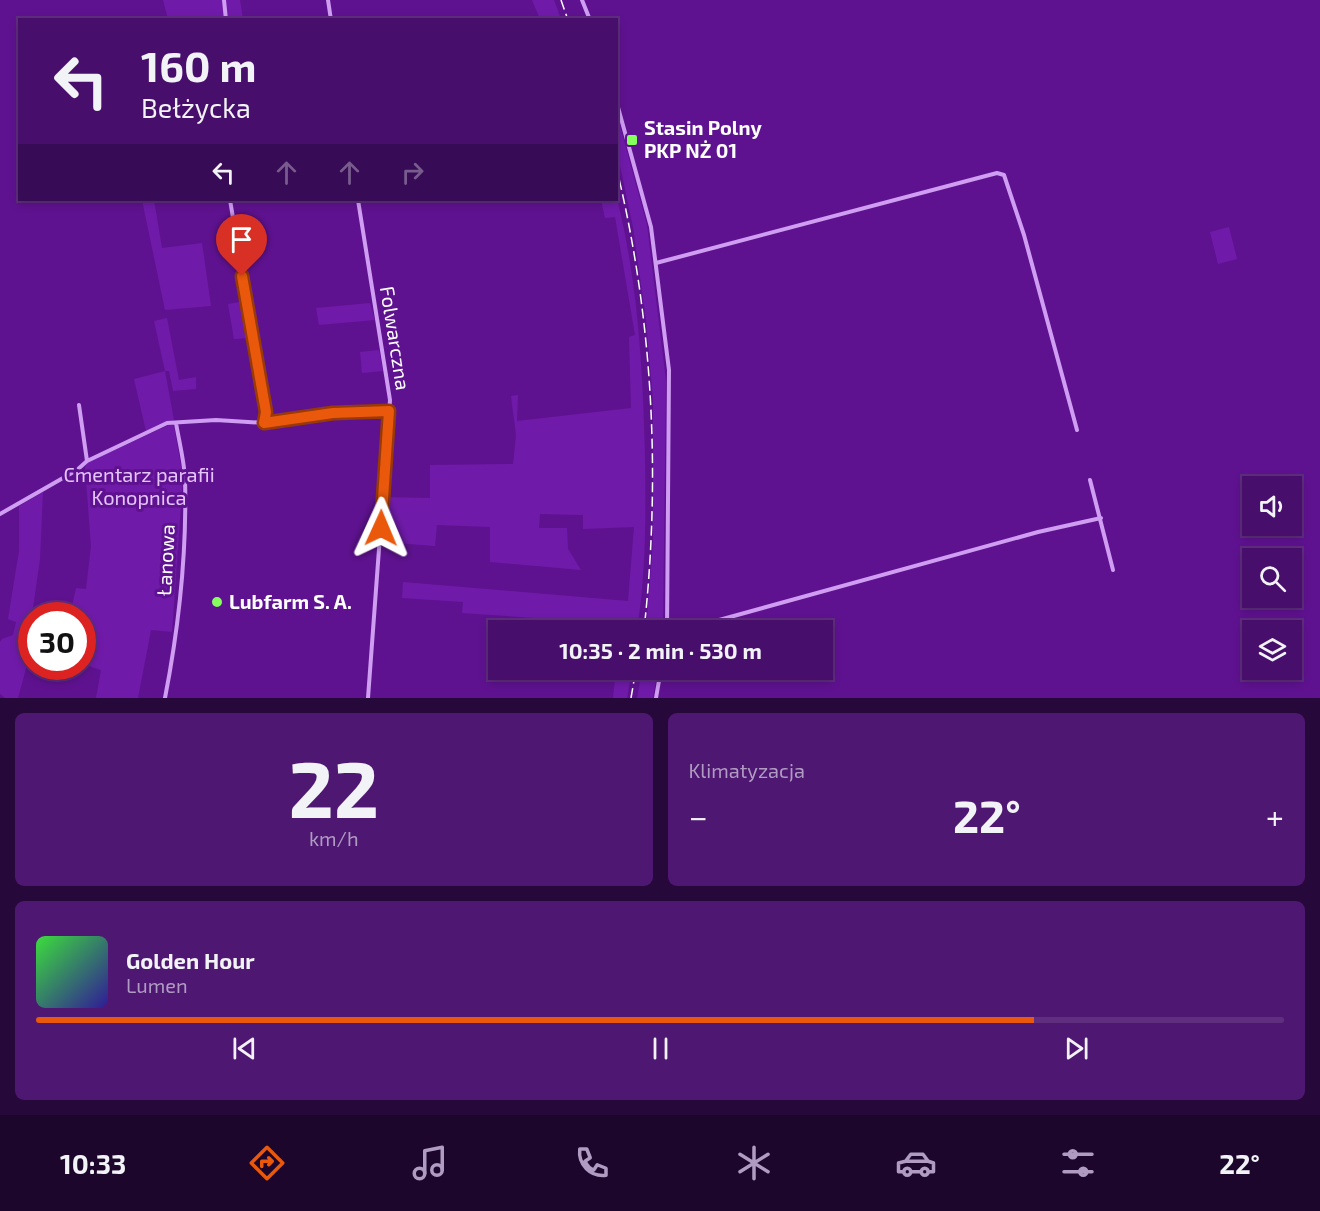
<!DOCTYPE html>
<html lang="pl">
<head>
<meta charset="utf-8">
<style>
	body { margin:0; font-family:"Exo 2",sans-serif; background:#4e1772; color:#f1f3f6; height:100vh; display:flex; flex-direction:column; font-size:22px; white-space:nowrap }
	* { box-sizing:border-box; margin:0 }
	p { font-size:20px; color:#b09cc2 }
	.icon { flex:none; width:33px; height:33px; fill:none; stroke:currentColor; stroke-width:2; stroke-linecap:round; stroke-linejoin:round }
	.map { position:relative; height:698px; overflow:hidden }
	.side { display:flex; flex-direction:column; gap:15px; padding:15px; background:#27083b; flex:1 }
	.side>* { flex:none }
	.guide { position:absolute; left:18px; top:18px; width:600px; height:183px; border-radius:0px; box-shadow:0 3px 9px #0003,0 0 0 2px #5f2e7f; background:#470e6c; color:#f1f3f6; overflow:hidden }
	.buttons { position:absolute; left:1242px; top:476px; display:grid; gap:12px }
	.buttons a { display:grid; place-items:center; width:60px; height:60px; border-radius:0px; background:#470e6c; box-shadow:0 3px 9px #0003,0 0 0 2px #5f2e7f; font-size:30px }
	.speed { position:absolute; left:18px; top:602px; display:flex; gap:12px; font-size:30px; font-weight:700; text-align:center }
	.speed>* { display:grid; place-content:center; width:78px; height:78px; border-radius:50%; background:#470e6c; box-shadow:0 3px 9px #0003,0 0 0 2px #5f2e7f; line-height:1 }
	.speed .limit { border:9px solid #d22; background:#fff; color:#111 }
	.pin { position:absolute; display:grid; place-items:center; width:51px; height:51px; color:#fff; margin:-62px -26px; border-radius:50% 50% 50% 0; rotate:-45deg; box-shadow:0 0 6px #0007 }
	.pin .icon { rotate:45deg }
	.me { position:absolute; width:66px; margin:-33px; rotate:1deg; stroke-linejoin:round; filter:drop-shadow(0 0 4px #0008) }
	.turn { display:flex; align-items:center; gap:21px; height:126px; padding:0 24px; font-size:27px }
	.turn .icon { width:78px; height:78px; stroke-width:2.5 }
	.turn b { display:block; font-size:42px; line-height:51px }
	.lanes { display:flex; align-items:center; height:57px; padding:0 24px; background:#0003; justify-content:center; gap:30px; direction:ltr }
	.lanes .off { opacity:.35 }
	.big { font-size:45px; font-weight:700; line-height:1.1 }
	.side .tile { flex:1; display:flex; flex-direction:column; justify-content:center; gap:9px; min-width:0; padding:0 21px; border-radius:9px; background:#4e1772 }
	.side .dial { align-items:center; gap:0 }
	.dial b { font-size:78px; line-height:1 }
	.song { display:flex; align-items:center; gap:18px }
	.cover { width:72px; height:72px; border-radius:9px; background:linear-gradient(135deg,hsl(120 70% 55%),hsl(250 70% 35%)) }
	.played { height:6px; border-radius:3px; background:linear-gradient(90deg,#ea580c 80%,#5f2e7f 80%) }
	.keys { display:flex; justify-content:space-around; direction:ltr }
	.heat { display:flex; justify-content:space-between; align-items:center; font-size:33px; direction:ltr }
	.side .tiles { flex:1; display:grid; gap:15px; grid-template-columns:1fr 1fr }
	.tile:last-child { grid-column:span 2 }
	.trip { position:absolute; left:488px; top:620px; width:345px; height:60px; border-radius:0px; background:#470e6c; box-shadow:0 3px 9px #0003,0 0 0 2px #5f2e7f; font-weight:700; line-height:60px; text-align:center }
	.dock { display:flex; height:96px; justify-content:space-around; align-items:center; background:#1c062b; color:#b09cc2 }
	.dock .icon { width:42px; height:42px }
	.dock .current { color:#ea580c }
	.dock b { font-size:27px; color:#f1f3f6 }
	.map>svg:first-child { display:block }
</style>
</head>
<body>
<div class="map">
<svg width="1320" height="698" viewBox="0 0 1320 698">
	<rect width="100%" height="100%" fill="#5f1290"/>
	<path fill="#701aaa" d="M163,0H240L243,19H168Z
		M532,0H554L561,19H540Z
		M616,111L647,225L666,381L663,630H646L653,543V400L646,320L633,227L617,152Z
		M617,199C638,282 643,371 645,457C646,515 646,573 637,630H622L623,624L462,613L463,602L402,598L403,582L628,601L634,527L583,529V515L540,514L539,528H567L568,549L581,570L490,562V527L437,525L435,546L382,542L384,497L430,498V465L513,464L516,435L511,396L518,395L517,421L631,408L629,337L635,335L615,217L605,218L601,200Z
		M142,200H154L162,248L202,243L211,306L165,310Z
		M1229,227L1237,259L1218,264L1210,232Z
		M240,302L247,338L234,339L228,304Z
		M370,303L375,320L319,325L316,308Z
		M167,318L179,380L196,377V389L173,391L169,371H165L174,420L146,431L134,379L165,371L154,321Z
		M379,350L383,371L362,373L360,352Z
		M171,424L174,426L183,477L172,632L151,630L138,698H96L101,670L83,664L82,615H70L76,588L86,589L91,546L85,467L88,462Z
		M43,492L40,559L32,615L31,650L18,698H5L0,694V642L2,639L13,635L16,622L8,619L19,551V506Z
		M616,669H632L627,698H613Z
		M642,669H658L653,698H637Z"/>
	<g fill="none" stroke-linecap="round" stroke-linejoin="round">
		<path stroke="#cf9df2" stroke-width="4" d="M224,0L226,20
			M328,0L331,20
			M582,0L590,20
			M616,100L651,227L669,370L667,630
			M230,200L266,412L264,422
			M358,200L390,400L368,698
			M656,263L997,173L1004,175L1024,235L1077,430
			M79,405L87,461
			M1090,480L1113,570
			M0,514L77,470L87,461L167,423L216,420L266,423L333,413L389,411
			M683,630L1038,532L1101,518
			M165,698C179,626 187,551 185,478C184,460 179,441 176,423
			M656,698L661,669"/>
		<path stroke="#fff" stroke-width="1.5" stroke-dasharray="10 4.5" stroke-linecap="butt" d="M561,0L568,20
			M616,166C653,318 661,475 644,630
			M631,698L636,669"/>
	</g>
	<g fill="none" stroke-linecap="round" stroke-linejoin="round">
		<defs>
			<path id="route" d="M242,276L266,412L264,423L333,413L389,411L381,528"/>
		</defs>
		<use href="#route" stroke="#983908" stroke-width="15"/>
		<use href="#route" stroke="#ea580c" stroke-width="10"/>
	</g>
	<g fill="#85ff5e" stroke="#5f1290" stroke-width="2">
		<rect x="626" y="134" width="12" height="12" rx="3"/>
		<circle cx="217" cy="602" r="6"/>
	</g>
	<g text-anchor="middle" stroke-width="6" stroke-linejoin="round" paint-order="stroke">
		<g font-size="20" font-weight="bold" fill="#fff" stroke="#5f1290" text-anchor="start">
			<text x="644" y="135">Stasin Polny<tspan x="644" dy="23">PKP NŻ 01</tspan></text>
			<text x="229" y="609">Lubfarm S. A.</text>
		</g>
		<g font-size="20" fill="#fff" stroke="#5f1290">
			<text transform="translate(395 338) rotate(81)" y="7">Folwarczna</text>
			<text transform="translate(166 560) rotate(-87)" y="7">Łanowa</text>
		</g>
		<g font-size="20" fill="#e6c5fd" stroke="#5f1290">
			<text x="139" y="482">Cmentarz parafii<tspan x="139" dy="23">Konopnica</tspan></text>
		</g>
	</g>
</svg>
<div class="buttons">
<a><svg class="icon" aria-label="sound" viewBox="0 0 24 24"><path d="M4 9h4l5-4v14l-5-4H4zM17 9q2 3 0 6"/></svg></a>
<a><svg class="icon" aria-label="search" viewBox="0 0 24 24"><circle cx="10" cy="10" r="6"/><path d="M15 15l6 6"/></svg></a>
<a><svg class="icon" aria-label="layers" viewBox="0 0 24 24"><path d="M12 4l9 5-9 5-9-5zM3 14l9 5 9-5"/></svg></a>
</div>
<div class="speed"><div class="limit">30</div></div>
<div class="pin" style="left:242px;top:276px;background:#d93025"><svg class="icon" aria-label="arrive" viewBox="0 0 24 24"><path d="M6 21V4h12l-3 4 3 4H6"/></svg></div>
<svg class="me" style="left:381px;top:528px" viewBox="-20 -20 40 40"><path d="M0-17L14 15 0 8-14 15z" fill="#ea580c" stroke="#fff" stroke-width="4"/></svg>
<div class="trip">10:35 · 2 min · 530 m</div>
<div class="guide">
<div class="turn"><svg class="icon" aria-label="left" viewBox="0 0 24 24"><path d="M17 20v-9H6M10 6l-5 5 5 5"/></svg><div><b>160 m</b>Bełżycka</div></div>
<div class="lanes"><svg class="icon" aria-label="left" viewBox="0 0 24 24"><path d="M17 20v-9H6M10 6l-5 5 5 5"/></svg><svg class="icon off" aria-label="ahead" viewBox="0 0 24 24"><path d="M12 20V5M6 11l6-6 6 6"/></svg><svg class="icon off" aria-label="ahead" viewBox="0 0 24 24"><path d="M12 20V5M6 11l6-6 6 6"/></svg><svg class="icon off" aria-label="right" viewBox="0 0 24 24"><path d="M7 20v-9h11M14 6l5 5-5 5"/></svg></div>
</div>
</div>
<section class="side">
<div class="tiles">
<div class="tile dial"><b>22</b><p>km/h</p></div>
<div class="tile"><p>Klimatyzacja</p>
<div class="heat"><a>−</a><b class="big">22°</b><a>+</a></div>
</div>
<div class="tile">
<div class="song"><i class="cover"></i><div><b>Golden Hour</b><p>Lumen</p></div></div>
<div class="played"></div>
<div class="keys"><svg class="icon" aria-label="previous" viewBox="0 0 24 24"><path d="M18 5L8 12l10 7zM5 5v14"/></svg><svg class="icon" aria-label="pause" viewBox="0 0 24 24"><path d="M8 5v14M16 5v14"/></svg><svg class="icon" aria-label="next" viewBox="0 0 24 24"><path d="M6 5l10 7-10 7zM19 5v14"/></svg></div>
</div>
</div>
</section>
<nav class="dock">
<b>10:33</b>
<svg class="icon current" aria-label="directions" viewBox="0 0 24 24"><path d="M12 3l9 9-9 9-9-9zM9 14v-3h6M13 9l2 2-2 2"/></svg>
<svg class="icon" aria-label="music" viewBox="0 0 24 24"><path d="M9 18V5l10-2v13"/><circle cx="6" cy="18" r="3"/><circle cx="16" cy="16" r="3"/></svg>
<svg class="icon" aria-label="phone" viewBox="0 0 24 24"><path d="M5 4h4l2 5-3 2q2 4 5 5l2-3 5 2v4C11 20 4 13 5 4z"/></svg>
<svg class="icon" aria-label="climate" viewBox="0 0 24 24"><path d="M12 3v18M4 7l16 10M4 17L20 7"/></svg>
<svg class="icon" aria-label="car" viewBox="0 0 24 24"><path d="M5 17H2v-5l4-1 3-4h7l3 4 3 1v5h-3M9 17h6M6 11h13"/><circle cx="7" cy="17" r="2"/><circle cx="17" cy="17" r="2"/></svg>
<svg class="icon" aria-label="filters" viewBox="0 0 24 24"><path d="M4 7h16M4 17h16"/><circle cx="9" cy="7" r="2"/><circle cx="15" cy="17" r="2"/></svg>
<b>22°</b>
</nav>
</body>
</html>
